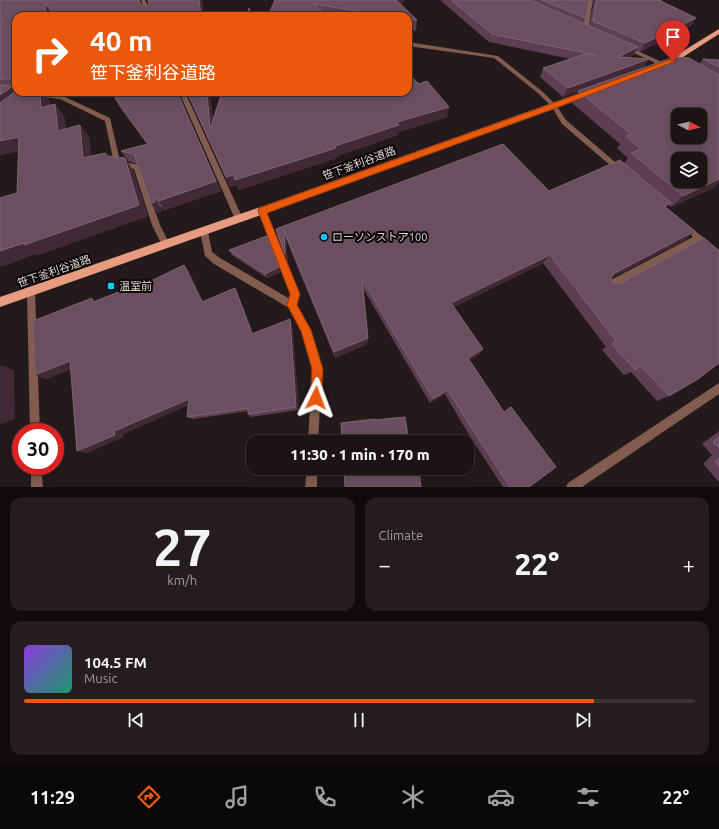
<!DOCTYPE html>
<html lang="en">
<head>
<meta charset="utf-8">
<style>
	body { margin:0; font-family:Ubuntu,"Noto Sans JP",sans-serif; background:#251d1d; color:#f1f3f6; height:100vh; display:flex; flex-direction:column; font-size:15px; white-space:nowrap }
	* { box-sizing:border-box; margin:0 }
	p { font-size:13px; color:#a09ea0 }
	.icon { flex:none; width:22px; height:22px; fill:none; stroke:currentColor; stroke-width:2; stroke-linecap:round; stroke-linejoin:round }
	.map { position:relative; height:487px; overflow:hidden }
	.drawer { display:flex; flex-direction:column; gap:10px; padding:10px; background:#0f0b0b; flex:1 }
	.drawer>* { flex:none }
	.top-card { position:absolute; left:12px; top:12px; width:400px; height:84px; border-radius:12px; box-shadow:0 2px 10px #0003,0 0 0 1px #3a3334; background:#ea580c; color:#fff; overflow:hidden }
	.needle { width:26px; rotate:97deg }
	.fabs { position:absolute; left:671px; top:108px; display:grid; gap:8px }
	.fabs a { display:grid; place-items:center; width:36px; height:36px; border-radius:8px; background:#1c1414; box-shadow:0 2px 10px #0003,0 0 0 1px #3a3334; font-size:20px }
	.speed { position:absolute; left:12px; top:423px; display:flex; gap:8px; font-size:20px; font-weight:700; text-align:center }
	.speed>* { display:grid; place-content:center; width:52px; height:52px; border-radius:50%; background:#1c1414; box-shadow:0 2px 10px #0003,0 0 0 1px #3a3334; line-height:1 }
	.speed .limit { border:6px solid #d22; background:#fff; color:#111 }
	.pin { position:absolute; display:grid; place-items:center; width:34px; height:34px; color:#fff; margin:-41px -17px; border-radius:50% 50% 50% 0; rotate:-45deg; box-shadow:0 0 4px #0007 }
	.pin .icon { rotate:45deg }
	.me { position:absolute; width:44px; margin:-22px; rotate:3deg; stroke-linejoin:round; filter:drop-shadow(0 0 3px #0008) }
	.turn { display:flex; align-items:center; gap:14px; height:84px; padding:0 12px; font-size:18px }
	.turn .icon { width:52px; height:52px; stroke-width:2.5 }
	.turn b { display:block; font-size:28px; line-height:34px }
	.big { font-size:30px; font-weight:800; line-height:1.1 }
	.drawer .tile { flex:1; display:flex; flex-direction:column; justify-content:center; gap:6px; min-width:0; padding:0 14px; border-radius:12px; background:#251d1d }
	.drawer .dial { align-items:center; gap:0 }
	.dial b { font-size:52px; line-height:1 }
	.song { display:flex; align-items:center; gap:12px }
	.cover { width:48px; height:48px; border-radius:6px; background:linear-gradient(135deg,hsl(270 70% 55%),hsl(160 70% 35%)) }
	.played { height:4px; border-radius:2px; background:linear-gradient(90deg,#ea580c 85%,#3a3334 85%) }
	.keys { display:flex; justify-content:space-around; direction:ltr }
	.heat { display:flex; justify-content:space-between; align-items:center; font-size:22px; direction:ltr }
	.drawer .tiles { flex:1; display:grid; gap:10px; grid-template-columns:1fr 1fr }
	.tile:last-child { grid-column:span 2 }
	.trip { position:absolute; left:246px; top:435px; width:228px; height:40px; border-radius:12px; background:#1c1414; box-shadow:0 2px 10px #0003,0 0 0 1px #3a3334; font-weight:800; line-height:40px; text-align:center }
	.dock { display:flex; height:64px; justify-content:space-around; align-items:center; background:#0b0808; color:#a09ea0 }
	.dock .icon { width:28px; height:28px }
	.dock .on { color:#ea580c }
	.dock b { font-size:18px; color:#f1f3f6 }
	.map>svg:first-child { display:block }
</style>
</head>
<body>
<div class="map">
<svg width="719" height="487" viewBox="0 0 719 487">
	<rect width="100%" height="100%" fill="#251a1b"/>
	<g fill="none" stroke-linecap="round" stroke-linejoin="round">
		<path fill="#815c4f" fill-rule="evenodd" d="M589,0H593L588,30L585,32L582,30Z
			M408,42L498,56L543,92L556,105L566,120L622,168L624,170L622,172H618L562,124L552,107L539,94L494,58L408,46Z
			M627,46L666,64L667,65L662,66L625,49V47Z
			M37,93L63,96L110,118L120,161L139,165L160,225L170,245L169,247H163L152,225L134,169L117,166L114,163L105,121L60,99L35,96V94Z
			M262,208L266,211L299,294L295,308L292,309L289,308L288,305L291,294L258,211Z
			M685,223L719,250V258L698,242L611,289L608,290L605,289L604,286L605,283L693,237L681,226L682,224Z
			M31,287L34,288L35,291L40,432H30L27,291L28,288Z
			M719,383V394L582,487H566L568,483Z
			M31,466H41L43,487H31Z"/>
		<path fill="#815c4f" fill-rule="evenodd" d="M141,0H145L153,16H147Z
			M179,92H185L243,219L242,221L239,222L235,219Z
			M204,228L207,229L208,231L212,252L220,258L295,302L310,330L322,369L318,442H308L312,369L301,331L289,308L214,264L205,256L200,231L201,229Z
			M307,468H317V487H305Z"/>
		<path fill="#e79b7f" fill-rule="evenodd" d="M719,29V34L669,66H663L662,64Z
			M583,92H589L590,94L589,96L278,209L0,307V297L272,203Z"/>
	</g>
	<path fill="#5e3e52" d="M0,0H140L141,5H148L149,4L147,0H202L203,16H53V15L16,16V92H49V93H44L49,100L50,105L55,104L64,116L66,129L80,125L89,137L91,156H108L133,170L148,216L38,255L36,254L0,267V198L17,193L19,151L0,155Z
		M275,0H405L401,4L417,20L416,31L408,30V16H268Z
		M440,0H589L586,18L583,23L589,26L594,0H663L661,1L696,18L691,26L640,52L636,50L633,55L628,58L649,59L644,67L699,64L703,59L719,60V182L713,188L671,207L668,205L666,207L695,231L685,240L611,278V279L669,396L657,401L631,372L624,375L602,350L606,347L543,263L454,307L483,349L479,355L469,360L529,487H503L469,435L445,394L430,403L363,288L368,338L367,344L335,358L286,239L288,262L278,238L276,229L549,191L624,163L628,158L617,148L620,144L572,103L578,91L563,97L540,77L543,68L571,59L489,42Z
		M121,92H178V93L221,191L165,210L160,207L162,211L157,213L137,164L128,161L121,151L147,144L119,106L113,95Z
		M187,92H210L213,121L447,117L399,132L398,135L337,156V158L239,190L237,185L230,187Z
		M229,250L281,272L267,278L232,255Z
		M184,265L189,271L203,302L238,294L253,333L290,319L292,324L299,410L251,417L248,414V411L193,419L187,417L188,405L123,434V437L87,453L77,451L71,369L46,379L96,301L124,290L127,292Z
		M719,431V482L703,464L712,455L702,444Z"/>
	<path fill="#412936" d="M199,0H202L203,16H201Z
		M396,0H405L395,10Z
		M45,3L53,15V16H46Z
		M696,18L691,26L640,52L645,43Z
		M638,47L633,55L613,65L618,57Z
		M649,59L644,68L563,97L568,88Z
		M13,86L16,90V92L0,115V95Z
		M40,92H43L49,100L51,120L41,108Z
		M177,92H178V93L221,191L165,210L159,201Z
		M207,92H210L215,139L210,129Z
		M55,104L64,116L67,143L58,131Z
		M449,107L447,117L399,132L398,135L337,156V158L239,190L237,185L230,187L226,177L335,146L397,122Z
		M80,125L89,137L92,170L83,158Z
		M19,137L31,149L0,155V141Z
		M125,158L133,170L148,216L38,255L36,254L0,267V251Z
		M719,179V182L713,188L671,207L683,196Z
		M153,197L160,207L162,211L157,213L151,203Z
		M284,230L286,239L288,262L285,254Z
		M695,231L685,240L604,282L613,274Z
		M550,255L543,263L448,310L451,303Z
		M184,265L189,271L206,308L202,302Z
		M279,267L281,272L267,278L265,274Z
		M235,288L238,294L255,339L252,334Z
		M290,319L292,324L299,410L296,407Z
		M368,338L367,344L335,358L334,352Z
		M483,349L479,355L463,364L468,358Z
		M70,361L79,365L46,379L35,375Z
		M0,365L14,370L15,419L0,425Z
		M448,390L445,394L430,403L433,399Z
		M189,399L194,402L123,434V437L87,453L77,451L114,431Z"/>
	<path fill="#6b4f60" stroke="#7d6473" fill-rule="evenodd" d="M0,0H139L141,5H148L149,3L148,0H199L201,16H55L45,3L46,16H16V79H0Z
		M275,0H396L417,20L408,19V16H390L313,4L328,16H268Z
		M451,0H530L638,47L618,57L649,59L568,88L543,68L585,54L597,55L492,34Z
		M542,0H589L586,18Z
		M597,0H659L696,18L645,43L593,21Z
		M249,8L250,16H247Z
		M674,57L689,58L719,75V179L683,196L631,153L641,149L626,136L631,134L578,91ZM678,115H700V137H678ZM678,159H700V181H678Z
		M703,59L719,60V67Z
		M408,74L419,84L427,81L449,107L397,122L399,125L335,146L336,148L235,180L233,175L226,177L187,92H207L210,129L222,92H408Z
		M0,85L13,86L0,95Z
		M16,91V92H40L41,108L55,104L58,131L80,125L83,158L105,153L108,156L125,158L139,205L24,245V243L0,251V198L17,193L19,137L0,141V103Z
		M121,92H177L216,181L159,201L153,197L155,202L151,203L134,154L121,151L148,144L113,95Z
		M503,144L549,191L620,160L671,203L664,206L695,231L613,274L611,279L613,283H621L704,238L719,251V363L698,379L669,396L641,366L635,370L612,344L616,341L550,255L451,303L483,349L468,358L504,412L511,407L556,467L529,487H510L474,432L448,390L433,399L362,279L368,338L334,352L284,230L285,254L276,229Z
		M267,236L279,267L265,274L229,250L264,237Z
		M184,265L202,302L235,288L252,334L290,319L296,407L248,414V408L187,417L189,399L114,431L115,435L77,451L70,361L35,375L33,321L92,298L93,302L124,290V294Z
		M405,417L409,442H342L341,423L375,419V420Z
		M719,437V448L713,442Z
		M719,458V467L715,462Z
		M344,468H412L413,471H419L421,487H345Z"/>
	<path fill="#ea580c" stroke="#983908" d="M671,59L676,61L556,108L267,213L300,294L297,305L311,330L323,369L322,398L320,402L316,404L312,402L310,398L312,369L301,331L287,305L290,294L258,211L259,208L551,104Z"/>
	<g fill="#08cbfa" stroke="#0b0607" stroke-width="1.5">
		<circle cx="324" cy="237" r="4"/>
		<rect x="107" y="282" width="8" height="8" rx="2"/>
	</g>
	<g text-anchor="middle" stroke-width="4" stroke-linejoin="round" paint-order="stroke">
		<g font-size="11" fill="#ded6d6" stroke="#0b0607">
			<text transform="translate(359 163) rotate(-20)" y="4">笹下釜利谷道路</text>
			<text transform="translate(54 271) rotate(-19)" y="4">笹下釜利谷道路</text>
		</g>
		<g font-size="11" fill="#ded6d6" stroke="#0b0607" text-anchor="start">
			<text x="332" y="241">ローソンストア100</text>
			<text x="119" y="290">温室前</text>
		</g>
	</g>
</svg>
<div class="fabs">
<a><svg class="needle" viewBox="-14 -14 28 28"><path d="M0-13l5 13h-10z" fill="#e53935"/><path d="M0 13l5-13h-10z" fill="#a09ea0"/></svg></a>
<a><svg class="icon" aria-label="layers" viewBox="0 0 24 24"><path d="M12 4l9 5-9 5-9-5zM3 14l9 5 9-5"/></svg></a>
</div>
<div class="speed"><div class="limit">30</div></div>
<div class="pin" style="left:673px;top:61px;background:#d93025"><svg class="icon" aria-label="arrive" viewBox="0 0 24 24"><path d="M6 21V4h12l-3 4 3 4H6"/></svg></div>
<svg class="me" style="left:316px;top:398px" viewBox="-20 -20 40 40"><path d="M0-17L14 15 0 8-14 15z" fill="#ea580c" stroke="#fff" stroke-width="4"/></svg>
<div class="trip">11:30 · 1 min · 170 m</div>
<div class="top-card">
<div class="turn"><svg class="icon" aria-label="right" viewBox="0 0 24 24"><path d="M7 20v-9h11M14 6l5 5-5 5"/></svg><div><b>40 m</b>笹下釜利谷道路</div></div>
</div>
</div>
<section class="drawer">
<div class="tiles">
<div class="tile dial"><b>27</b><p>km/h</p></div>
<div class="tile"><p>Climate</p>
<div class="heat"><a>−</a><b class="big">22°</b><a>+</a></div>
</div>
<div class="tile">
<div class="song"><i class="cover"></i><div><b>104.5 FM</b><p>Music</p></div></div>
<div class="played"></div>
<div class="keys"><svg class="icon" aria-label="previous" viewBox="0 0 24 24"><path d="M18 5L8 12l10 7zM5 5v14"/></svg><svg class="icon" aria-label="pause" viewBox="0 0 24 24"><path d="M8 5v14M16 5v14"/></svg><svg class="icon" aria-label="next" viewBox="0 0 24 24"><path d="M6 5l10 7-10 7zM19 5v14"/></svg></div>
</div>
</div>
</section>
<nav class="dock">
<b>11:29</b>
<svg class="icon on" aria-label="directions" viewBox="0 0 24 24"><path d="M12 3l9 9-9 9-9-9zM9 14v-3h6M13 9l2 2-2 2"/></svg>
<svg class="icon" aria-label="music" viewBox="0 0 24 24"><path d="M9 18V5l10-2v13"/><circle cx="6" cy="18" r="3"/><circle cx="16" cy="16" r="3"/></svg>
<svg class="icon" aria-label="phone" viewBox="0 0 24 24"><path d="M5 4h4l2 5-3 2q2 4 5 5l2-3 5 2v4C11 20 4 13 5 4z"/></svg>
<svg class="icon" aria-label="climate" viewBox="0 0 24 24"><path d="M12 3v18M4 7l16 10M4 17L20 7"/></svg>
<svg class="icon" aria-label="car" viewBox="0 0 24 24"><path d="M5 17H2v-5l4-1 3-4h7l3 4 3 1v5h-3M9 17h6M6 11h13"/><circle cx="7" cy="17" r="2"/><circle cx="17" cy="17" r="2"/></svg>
<svg class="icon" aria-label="filters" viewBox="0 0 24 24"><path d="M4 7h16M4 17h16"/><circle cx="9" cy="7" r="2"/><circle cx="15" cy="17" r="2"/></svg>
<b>22°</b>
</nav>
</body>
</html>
